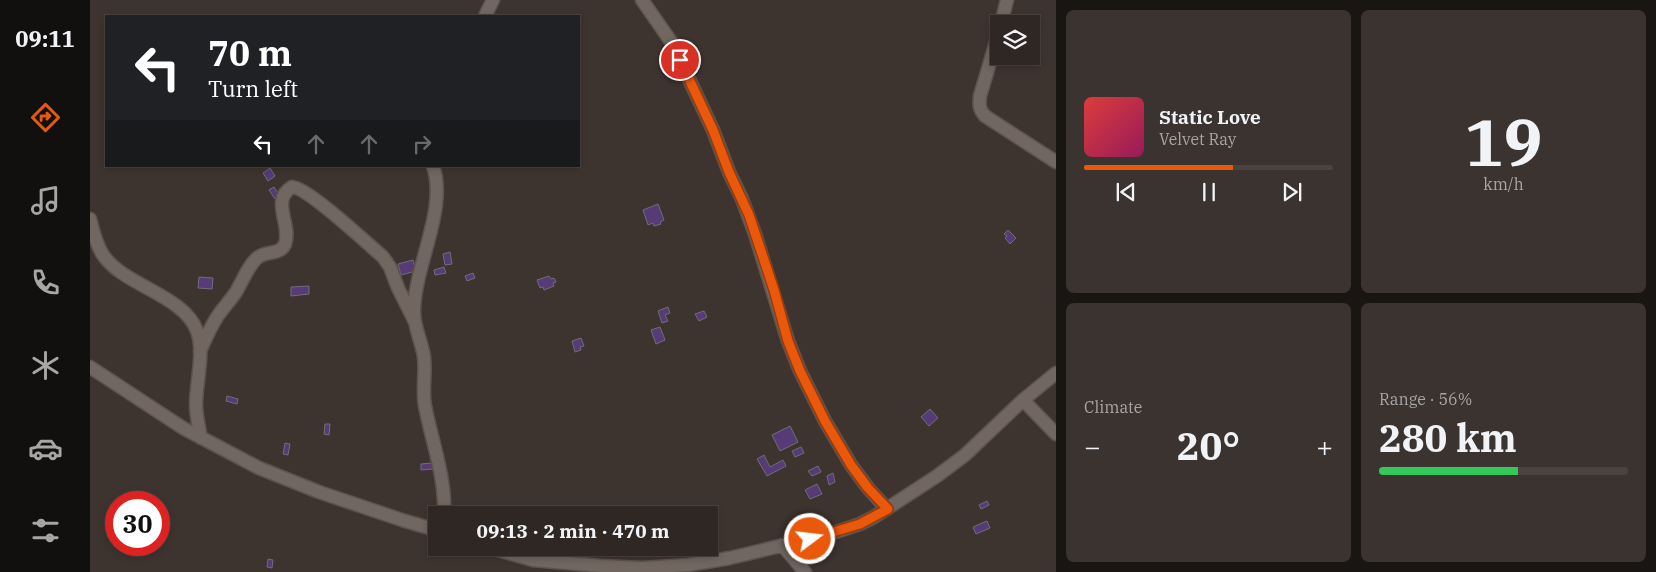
<!DOCTYPE html>
<html lang="en">
<head>
<meta charset="utf-8">
<style>
	body { margin:0; font-family:"IBM Plex Serif",serif; background:#3a3330; color:#f1f3f6; height:100vh; display:flex; flex-direction:column; font-size:19px; white-space:nowrap }
	* { box-sizing:border-box; margin:0 }
	p { font-size:16px; color:#a7a5a6 }
	.icon { flex:none; width:28px; height:28px; fill:none; stroke:currentColor; stroke-width:2; stroke-linecap:round; stroke-linejoin:round }
	.map { position:relative; flex:1; overflow:hidden }
	.side { display:flex; flex-direction:column; gap:10px; padding:10px; background:#191513; width:600px }
	.side>* { flex:none }
	.hud { position:absolute; left:15px; top:15px; width:475px; height:152px; border-radius:0px; box-shadow:0 2px 8px #0003,0 0 0 1px #494441; background:#202124; color:#fff; overflow:hidden }
	.controls { position:absolute; left:900px; top:15px; display:grid; gap:10px }
	.controls a { display:grid; place-items:center; width:50px; height:50px; border-radius:0px; background:#2e2723; box-shadow:0 2px 8px #0003,0 0 0 1px #494441; font-size:25px }
	.speed { position:absolute; left:15px; top:491px; display:flex; gap:10px; font-size:25px; font-weight:700; text-align:center }
	.speed>* { display:grid; place-content:center; width:65px; height:65px; border-radius:50%; background:#2e2723; box-shadow:0 2px 8px #0003,0 0 0 1px #494441; line-height:1 }
	.speed .limit { border:8px solid #d22; background:#fff; color:#111 }
	.pin { position:absolute; display:grid; place-items:center; width:42px; height:42px; color:#fff; margin:-21px; border:2px solid #fff; border-radius:50%; box-shadow:0 1px 5px #0007 }
	.me { position:absolute; width:55px; margin:-28px; rotate:75deg; stroke-linejoin:round; filter:drop-shadow(0 0 4px #0008) }
	.turn { display:flex; align-items:center; gap:18px; height:105px; padding:0 20px; font-size:22px }
	.turn .icon { width:65px; height:65px; stroke-width:2.5 }
	.turn b { display:block; font-size:35px; line-height:42px }
	.lanes { display:flex; align-items:center; height:48px; padding:0 20px; background:#0003; justify-content:center; gap:25px; direction:ltr }
	.lanes .off { opacity:.35 }
	.big { font-size:38px; font-weight:700; line-height:1.1 }
	.side .widget { flex:1; display:flex; flex-direction:column; justify-content:center; gap:8px; min-width:0; padding:0 18px; border-radius:8px; background:#3a3330 }
	.side .dial { align-items:center; gap:0 }
	.dial b { font-size:65px; line-height:1 }
	.song { display:flex; align-items:center; gap:15px }
	.cover { width:60px; height:60px; border-radius:8px; background:linear-gradient(135deg,hsl(0 70% 55%),hsl(330 70% 35%)) }
	.played { height:5px; border-radius:2px; background:linear-gradient(90deg,#ea580c 60%,#494441 60%) }
	.keys { display:flex; justify-content:space-around; direction:ltr }
	.heat { display:flex; justify-content:space-between; align-items:center; font-size:28px; direction:ltr }
	.charge { height:8px; border-radius:4px; background:linear-gradient(90deg,#34c759 56%,#494441 0) }
	.side .tiles { flex:1; display:grid; gap:10px; grid-template-columns:repeat(2,1fr) }
	.trip { position:absolute; left:338px; top:506px; width:290px; height:50px; border-radius:0px; background:#2e2723; box-shadow:0 2px 8px #0003,0 0 0 1px #494441; font-weight:700; line-height:50px; text-align:center }
	main { display:flex; flex:1; min-height:0 }
	.menu { display:flex; flex-direction:column; width:90px; justify-content:space-around; align-items:center; background:#12100e; color:#a7a5a6 }
	.menu .icon { width:35px; height:35px }
	.menu .current { color:#ea580c }
	.menu b { font-size:22px; color:#f1f3f6 }
	.map>svg:first-child { display:block }
</style>
</head>
<body>
<main>
<nav class="menu">
<b>09:11</b>
<svg class="icon current" aria-label="directions" viewBox="0 0 24 24"><path d="M12 3l9 9-9 9-9-9zM9 14v-3h6M13 9l2 2-2 2"/></svg>
<svg class="icon" aria-label="music" viewBox="0 0 24 24"><path d="M9 18V5l10-2v13"/><circle cx="6" cy="18" r="3"/><circle cx="16" cy="16" r="3"/></svg>
<svg class="icon" aria-label="phone" viewBox="0 0 24 24"><path d="M5 4h4l2 5-3 2q2 4 5 5l2-3 5 2v4C11 20 4 13 5 4z"/></svg>
<svg class="icon" aria-label="climate" viewBox="0 0 24 24"><path d="M12 3v18M4 7l16 10M4 17L20 7"/></svg>
<svg class="icon" aria-label="car" viewBox="0 0 24 24"><path d="M5 17H2v-5l4-1 3-4h7l3 4 3 1v5h-3M9 17h6M6 11h13"/><circle cx="7" cy="17" r="2"/><circle cx="17" cy="17" r="2"/></svg>
<svg class="icon" aria-label="filters" viewBox="0 0 24 24"><path d="M4 7h16M4 17h16"/><circle cx="9" cy="7" r="2"/><circle cx="15" cy="17" r="2"/></svg>
</nav>
<div class="map">
<svg width="966" height="572" viewBox="0 0 966 572">
	<rect width="100%" height="100%" fill="#3e342f"/>
	<path fill="#563b77" stroke="#716d77" d="M180,168L185,176L178,181L173,173Z
		M184,187L190,196L185,199L179,190Z
		M568,204L574,220L570,222L571,224L564,226L563,223L558,225L553,210Z
		M918,230L926,238L920,244L915,238L917,236L914,234Z
		M360,252L362,264L355,265L353,254Z
		M323,260L326,271L311,275L308,264Z
		M354,267L356,273L345,275L344,270Z
		M383,273L385,278L377,281L375,276Z
		M459,276L461,279L464,278L466,282L463,283L464,286L454,290L453,287L450,288L447,280Z
		M109,277L123,278L122,289L108,288Z
		M219,286V294L201,296V287Z
		M578,307L580,313L575,315L578,321L572,323L568,311Z
		M614,311L617,317L609,321L605,314Z
		M570,327L575,340L566,344L561,330Z
		M491,338L494,346L490,347L491,350L485,352L482,341Z
		M137,396L148,399L147,404L136,401Z
		M840,409L848,418L839,426L831,417Z
		M235,424H240L239,435L234,434Z
		M700,426L708,442L690,451L682,435Z
		M195,443L200,444L198,455L193,454Z
		M711,447L714,453L705,457L702,451Z
		M674,455L680,467L693,460L696,466L677,476L667,459Z
		M342,463L343,469L331,470V464Z
		M728,466L731,472L722,476L718,471Z
		M743,473L745,482L739,485L737,476Z
		M727,484L732,494L720,499L715,490Z
		M897,501L899,505L891,509L889,505Z
		M897,521L900,528L886,534L883,527Z
		M178,559L183,560L182,568L177,567Z"/>
	<g fill="none" stroke-linecap="round" stroke-linejoin="round">
		<defs>
			<path id="minor" d="M552,0L582,43L623,130L639,172L652,199L665,234L698,341L710,371L735,421L761,465L778,488L797,509
				M395,16L403,0
				M911,24L917,0
				M909,32L890,96C889,105 889,109 895,116L966,162
				M343,166C358,209 324,266 324,312C324,328 332,342 334,357C336,373 332,390 335,406C342,442 356,478 354,515
				M0,219C3,231 6,244 13,255C34,286 94,295 107,331C115,353 106,382 106,404C106,416 109,427 111,438
				M110,351C115,340 120,328 127,317C133,308 140,301 146,292C152,282 157,268 166,259C174,250 190,256 195,244C202,225 180,200 202,187C217,187 278,244 293,257L300,267L308,288L325,322
				M0,367L93,428L169,468L229,492L312,520L346,530
				M933,400L966,434
				M692,545L715,572
				M401,548L443,560L511,566L552,568L598,565L640,558L740,534L770,524L784,517L847,476L875,455L933,400L966,373"/>
		</defs>
		<use href="#minor" stroke="#5b534e" stroke-width="15"/>
		<use href="#minor" stroke="#716660" stroke-width="12"/>
	</g>
	<g fill="none" stroke-linecap="round" stroke-linejoin="round">
		<defs>
			<path id="route" d="M590,60L623,130L639,172L659,215L684,290L698,341L710,371L735,421L761,465L778,488L798,509L770,524L720,539"/>
		</defs>
		<use href="#route" stroke="#983908" stroke-width="12"/>
		<use href="#route" stroke="#ea580c" stroke-width="9"/>
	</g>
</svg>
<div class="controls">
<a><svg class="icon" aria-label="layers" viewBox="0 0 24 24"><path d="M12 4l9 5-9 5-9-5zM3 14l9 5 9-5"/></svg></a>
</div>
<div class="speed"><div class="limit">30</div></div>
<div class="pin" style="left:590px;top:60px;background:#d93025"><svg class="icon" aria-label="arrive" viewBox="0 0 24 24"><path d="M6 21V4h12l-3 4 3 4H6"/></svg></div>
<svg class="me" style="left:720px;top:539px" viewBox="-20 -20 40 40"><circle r="17" fill="#ea580c" stroke="#fff" stroke-width="3"/><path d="M0-11L8 9 0 5-8 9z" fill="#fff"/></svg>
<div class="trip">09:13 · 2 min · 470 m</div>
<div class="hud">
<div class="turn"><svg class="icon" aria-label="left" viewBox="0 0 24 24"><path d="M17 20v-9H6M10 6l-5 5 5 5"/></svg><div><b>70 m</b>Turn left</div></div>
<div class="lanes"><svg class="icon" aria-label="left" viewBox="0 0 24 24"><path d="M17 20v-9H6M10 6l-5 5 5 5"/></svg><svg class="icon off" aria-label="ahead" viewBox="0 0 24 24"><path d="M12 20V5M6 11l6-6 6 6"/></svg><svg class="icon off" aria-label="ahead" viewBox="0 0 24 24"><path d="M12 20V5M6 11l6-6 6 6"/></svg><svg class="icon off" aria-label="right" viewBox="0 0 24 24"><path d="M7 20v-9h11M14 6l5 5-5 5"/></svg></div>
</div>
</div>
<section class="side">
<div class="tiles">
<div class="widget">
<div class="song"><i class="cover"></i><div><b>Static Love</b><p>Velvet Ray</p></div></div>
<div class="played"></div>
<div class="keys"><svg class="icon" aria-label="previous" viewBox="0 0 24 24"><path d="M18 5L8 12l10 7zM5 5v14"/></svg><svg class="icon" aria-label="pause" viewBox="0 0 24 24"><path d="M8 5v14M16 5v14"/></svg><svg class="icon" aria-label="next" viewBox="0 0 24 24"><path d="M6 5l10 7-10 7zM19 5v14"/></svg></div>
</div>
<div class="widget dial"><b>19</b><p>km/h</p></div>
<div class="widget"><p>Climate</p>
<div class="heat"><a>−</a><b class="big">20°</b><a>+</a></div>
</div>
<div class="widget"><p>Range · 56%</p><b class="big">280 km</b><div class="charge"></div></div>
</div>
</section>
</main>
</body>
</html>
